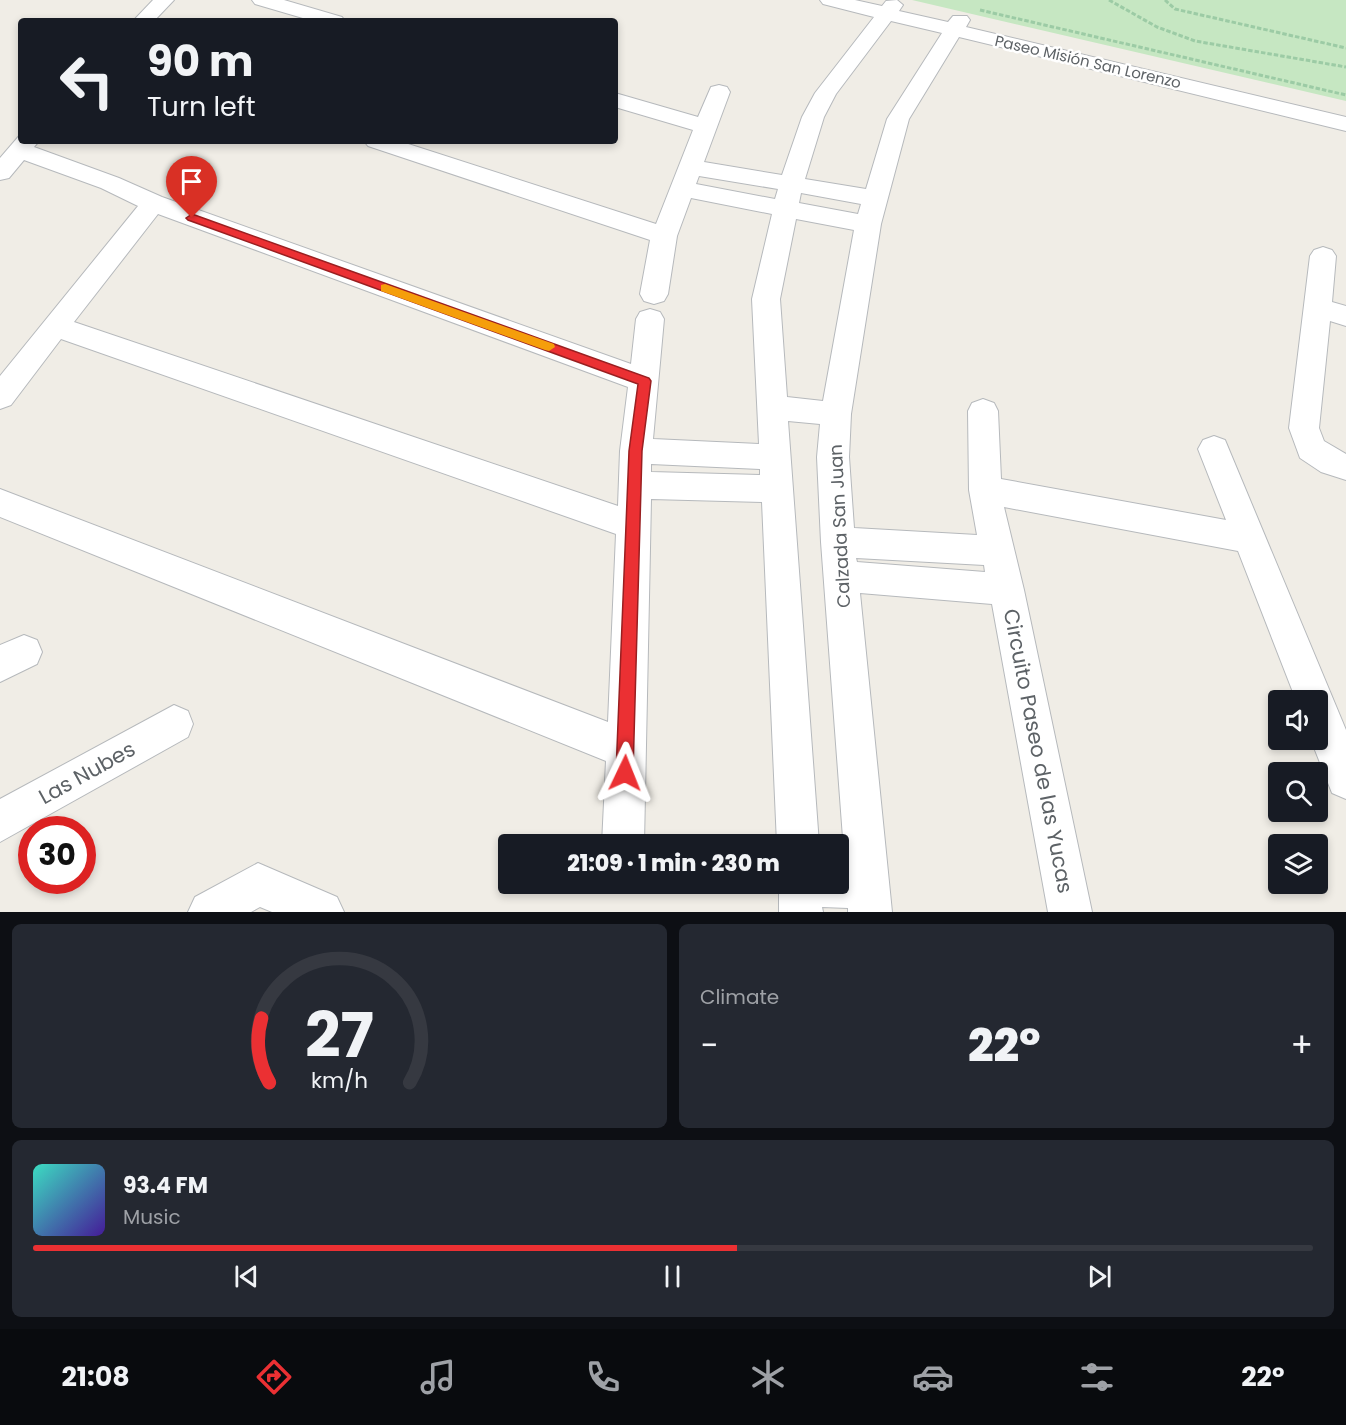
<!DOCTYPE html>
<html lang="en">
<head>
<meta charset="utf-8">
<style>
	body { margin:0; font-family:Poppins,sans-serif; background:#242831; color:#f1f3f6; height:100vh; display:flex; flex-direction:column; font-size:22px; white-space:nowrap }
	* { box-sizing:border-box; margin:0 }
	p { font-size:20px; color:#9ea1a6 }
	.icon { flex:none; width:33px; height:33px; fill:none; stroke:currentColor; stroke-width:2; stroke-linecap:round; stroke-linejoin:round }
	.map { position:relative; height:912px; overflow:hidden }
	.panel { display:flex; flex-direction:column; gap:12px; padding:12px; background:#0d0f14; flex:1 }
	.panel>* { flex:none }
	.hud { position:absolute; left:18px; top:18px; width:600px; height:126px; border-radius:6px; box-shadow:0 3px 9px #0003; background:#171b24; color:#f1f3f6; overflow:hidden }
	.buttons { position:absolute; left:1268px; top:690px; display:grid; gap:12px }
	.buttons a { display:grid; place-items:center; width:60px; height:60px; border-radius:6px; background:#171b24; box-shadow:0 3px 9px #0003; font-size:30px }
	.speed { position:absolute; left:18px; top:816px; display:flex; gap:12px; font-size:30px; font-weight:700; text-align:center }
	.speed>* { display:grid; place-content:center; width:78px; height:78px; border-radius:50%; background:#171b24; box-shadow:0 3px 9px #0003; line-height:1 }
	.speed .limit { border:9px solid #d22; background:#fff; color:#111 }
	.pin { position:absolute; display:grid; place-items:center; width:51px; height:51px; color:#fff; margin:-62px -26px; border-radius:50% 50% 50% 0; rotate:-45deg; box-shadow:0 0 6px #0007 }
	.pin .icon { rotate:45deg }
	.me { position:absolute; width:66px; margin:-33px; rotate:2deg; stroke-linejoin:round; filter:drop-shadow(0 0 4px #0008) }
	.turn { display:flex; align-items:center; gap:21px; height:126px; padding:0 30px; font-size:27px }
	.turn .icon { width:78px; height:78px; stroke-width:2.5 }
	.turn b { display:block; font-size:42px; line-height:51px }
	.big { font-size:45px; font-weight:800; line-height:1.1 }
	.panel .tile { flex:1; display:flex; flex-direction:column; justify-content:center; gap:9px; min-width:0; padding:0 21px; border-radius:9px; background:#242831 }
	.panel .dial { align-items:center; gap:0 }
	.dial svg { height:156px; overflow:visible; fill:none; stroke:#363941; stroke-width:7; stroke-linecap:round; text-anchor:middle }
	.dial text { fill:#f1f3f6; stroke:none }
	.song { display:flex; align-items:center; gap:18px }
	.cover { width:72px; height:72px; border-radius:9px; background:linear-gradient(135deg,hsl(170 70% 55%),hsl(260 70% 35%)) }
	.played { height:6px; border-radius:3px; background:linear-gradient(90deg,#eb3033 55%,#363941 55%) }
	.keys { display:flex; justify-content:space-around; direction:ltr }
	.heat { display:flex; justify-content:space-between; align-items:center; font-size:33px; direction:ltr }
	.panel .tiles { flex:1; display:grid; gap:12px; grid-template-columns:1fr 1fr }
	.tile:last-child { grid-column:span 2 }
	.trip { position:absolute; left:498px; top:834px; width:351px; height:60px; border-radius:6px; background:#171b24; box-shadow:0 3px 9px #0003; font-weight:800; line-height:60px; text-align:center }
	.tab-bar { display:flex; height:96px; justify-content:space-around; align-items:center; background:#090b0e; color:#9ea1a6 }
	.tab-bar .icon { width:42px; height:42px }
	.tab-bar .on { color:#eb3033 }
	.tab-bar b { font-size:27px; color:#f1f3f6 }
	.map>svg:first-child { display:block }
</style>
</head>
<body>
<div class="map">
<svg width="1346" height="912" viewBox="0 0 1346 912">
	<rect width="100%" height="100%" fill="#f0ede6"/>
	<path fill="#c6e7c2" d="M912,0H1346V101Z"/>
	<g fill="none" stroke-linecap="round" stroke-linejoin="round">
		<defs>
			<path id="minor" d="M153,0H174L154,21H133Z
				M252,0H284L342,17L345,21H313L255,4Z
				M820,0H855L882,6L886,1L897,0L903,5L899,11L948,22L953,16H967L970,20L966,27L1346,117V131L959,37L909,119L881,224L851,414L849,457L854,528L977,535L969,490L968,411L972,403L983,399L994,403L998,411L1001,479L1226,520L1198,449L1203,440L1214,436L1225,440L1346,730V799L1332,793L1311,740H1317V700H1296L1238,551L1004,507L1024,590L1092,912H1048L992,604L860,593L892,912H848V908L822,907L823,912H779V884H838V865H845L821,542L817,457L820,424L788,421L819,844H777L762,502L651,499L644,844H602L606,761L0,517V489L608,722L616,534L61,339L11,405L0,409V376L138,206L101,188L24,160L9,178L0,180V158L19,136H21V141H39L34,147L119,178L162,197L631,364L636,319L640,312L650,309L660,312L664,319L653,439L759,444L752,299L772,214L691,198L677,236L668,294L664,301L654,304L644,301L640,294L650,240L368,146L364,141H399L656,224L693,130L615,107V93L698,117L711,87L719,85L727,87L730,92L704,162L782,175L802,117L815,93L874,17L823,4ZM891,21L942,33L887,119L866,189L805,179L824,117L836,94ZM699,176L778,189L775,199L696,184ZM801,193L861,204L858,214L799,203ZM158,214L628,387L620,451L618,506L74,322ZM796,219L854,230L823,401L787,397L780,299ZM651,464L760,469V475L651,472ZM856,558L984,565L985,572L857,562Z
				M1323,247L1332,250L1336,256L1332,302L1346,306V326L1330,321L1319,428L1324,441L1346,454V480L1321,472L1300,458L1289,428L1310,256L1314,250Z
				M24,635L37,640L42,652L37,664L0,682V645Z
				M174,705L188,711L193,724L188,737L0,842V799Z
				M258,863L337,897L344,912H272L260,907L251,912H188L195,897Z"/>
		</defs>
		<use href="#minor" stroke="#b6b9bc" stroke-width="2"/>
		<path stroke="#9ccba5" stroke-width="3" stroke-dasharray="4.5 2" stroke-linecap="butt" d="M1109,0L1157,27L1195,41L1346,67
			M1165,0L1175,9L1346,48
			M980,10L1346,95"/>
		<use href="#minor" fill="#fff" fill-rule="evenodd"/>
	</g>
	<path fill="#eb3033" stroke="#991f21" stroke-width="1.5" d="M192,214L649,378L651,381L642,451L633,773L631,779L625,782L619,779L616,773L629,451L638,384L188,220L186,218Z"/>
	<path fill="#f59e0b" d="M385,284L554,344L555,347L549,351L545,350L381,291V285Z"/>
	<g text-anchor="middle" stroke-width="5" stroke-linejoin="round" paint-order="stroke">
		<g font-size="15" fill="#5d6266" stroke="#fff">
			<text transform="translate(1088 62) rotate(13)" y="5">Paseo Misión San Lorenzo</text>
		</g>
		<g font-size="18" fill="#5d6266" stroke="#fff">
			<text transform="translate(840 526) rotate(-93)" y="6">Calzada San Juan</text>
		</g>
		<g font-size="21" fill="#5d6266" stroke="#fff">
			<text transform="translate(1038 751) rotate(79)" y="7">Circuito Paseo de las Yucas</text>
			<text transform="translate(87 773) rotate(-29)" y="7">Las Nubes</text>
		</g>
	</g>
</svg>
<div class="buttons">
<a><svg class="icon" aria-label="sound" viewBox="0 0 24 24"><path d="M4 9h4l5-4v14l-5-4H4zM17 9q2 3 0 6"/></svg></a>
<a><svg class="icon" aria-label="search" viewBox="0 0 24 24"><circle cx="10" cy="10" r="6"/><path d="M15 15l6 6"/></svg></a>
<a><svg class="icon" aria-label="layers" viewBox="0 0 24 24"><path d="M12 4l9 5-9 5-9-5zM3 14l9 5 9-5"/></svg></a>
</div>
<div class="speed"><div class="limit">30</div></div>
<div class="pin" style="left:192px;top:218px;background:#d93025"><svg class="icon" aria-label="arrive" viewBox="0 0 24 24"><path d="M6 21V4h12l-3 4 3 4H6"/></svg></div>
<svg class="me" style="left:625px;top:773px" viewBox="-20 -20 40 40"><path d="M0-17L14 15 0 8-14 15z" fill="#eb3033" stroke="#fff" stroke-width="4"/></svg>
<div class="trip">21:09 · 1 min · 230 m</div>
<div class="hud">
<div class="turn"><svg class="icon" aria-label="left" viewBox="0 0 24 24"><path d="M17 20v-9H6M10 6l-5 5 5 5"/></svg><div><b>90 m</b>Turn left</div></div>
</div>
</div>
<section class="panel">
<div class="tiles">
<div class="tile dial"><svg viewBox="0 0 100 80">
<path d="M14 69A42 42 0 1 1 86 69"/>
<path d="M14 69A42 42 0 0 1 10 36" stroke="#eb3033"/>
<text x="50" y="56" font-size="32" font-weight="700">27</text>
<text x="50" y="72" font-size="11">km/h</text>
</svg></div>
<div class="tile"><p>Climate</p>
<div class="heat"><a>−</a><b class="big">22°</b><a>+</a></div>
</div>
<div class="tile">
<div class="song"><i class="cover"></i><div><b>93.4 FM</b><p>Music</p></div></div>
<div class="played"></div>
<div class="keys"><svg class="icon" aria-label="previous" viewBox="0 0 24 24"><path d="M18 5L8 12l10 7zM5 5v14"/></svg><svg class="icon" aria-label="pause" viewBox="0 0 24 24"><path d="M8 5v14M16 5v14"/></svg><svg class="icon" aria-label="next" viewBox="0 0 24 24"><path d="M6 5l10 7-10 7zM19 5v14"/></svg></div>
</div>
</div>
</section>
<nav class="tab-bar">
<b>21:08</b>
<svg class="icon on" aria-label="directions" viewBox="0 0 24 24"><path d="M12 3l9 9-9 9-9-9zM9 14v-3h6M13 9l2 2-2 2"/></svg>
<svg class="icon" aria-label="music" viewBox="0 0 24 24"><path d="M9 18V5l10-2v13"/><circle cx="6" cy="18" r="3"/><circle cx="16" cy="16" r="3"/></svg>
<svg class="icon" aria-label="phone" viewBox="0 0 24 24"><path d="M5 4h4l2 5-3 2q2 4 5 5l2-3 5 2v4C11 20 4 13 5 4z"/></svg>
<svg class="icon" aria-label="climate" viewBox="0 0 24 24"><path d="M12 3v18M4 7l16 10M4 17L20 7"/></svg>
<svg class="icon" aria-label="car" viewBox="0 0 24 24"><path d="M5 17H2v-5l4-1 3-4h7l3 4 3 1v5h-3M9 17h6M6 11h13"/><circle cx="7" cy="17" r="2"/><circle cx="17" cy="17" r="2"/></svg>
<svg class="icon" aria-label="filters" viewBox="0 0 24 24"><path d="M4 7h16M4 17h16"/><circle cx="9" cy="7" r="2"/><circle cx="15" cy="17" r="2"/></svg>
<b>22°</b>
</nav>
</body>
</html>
